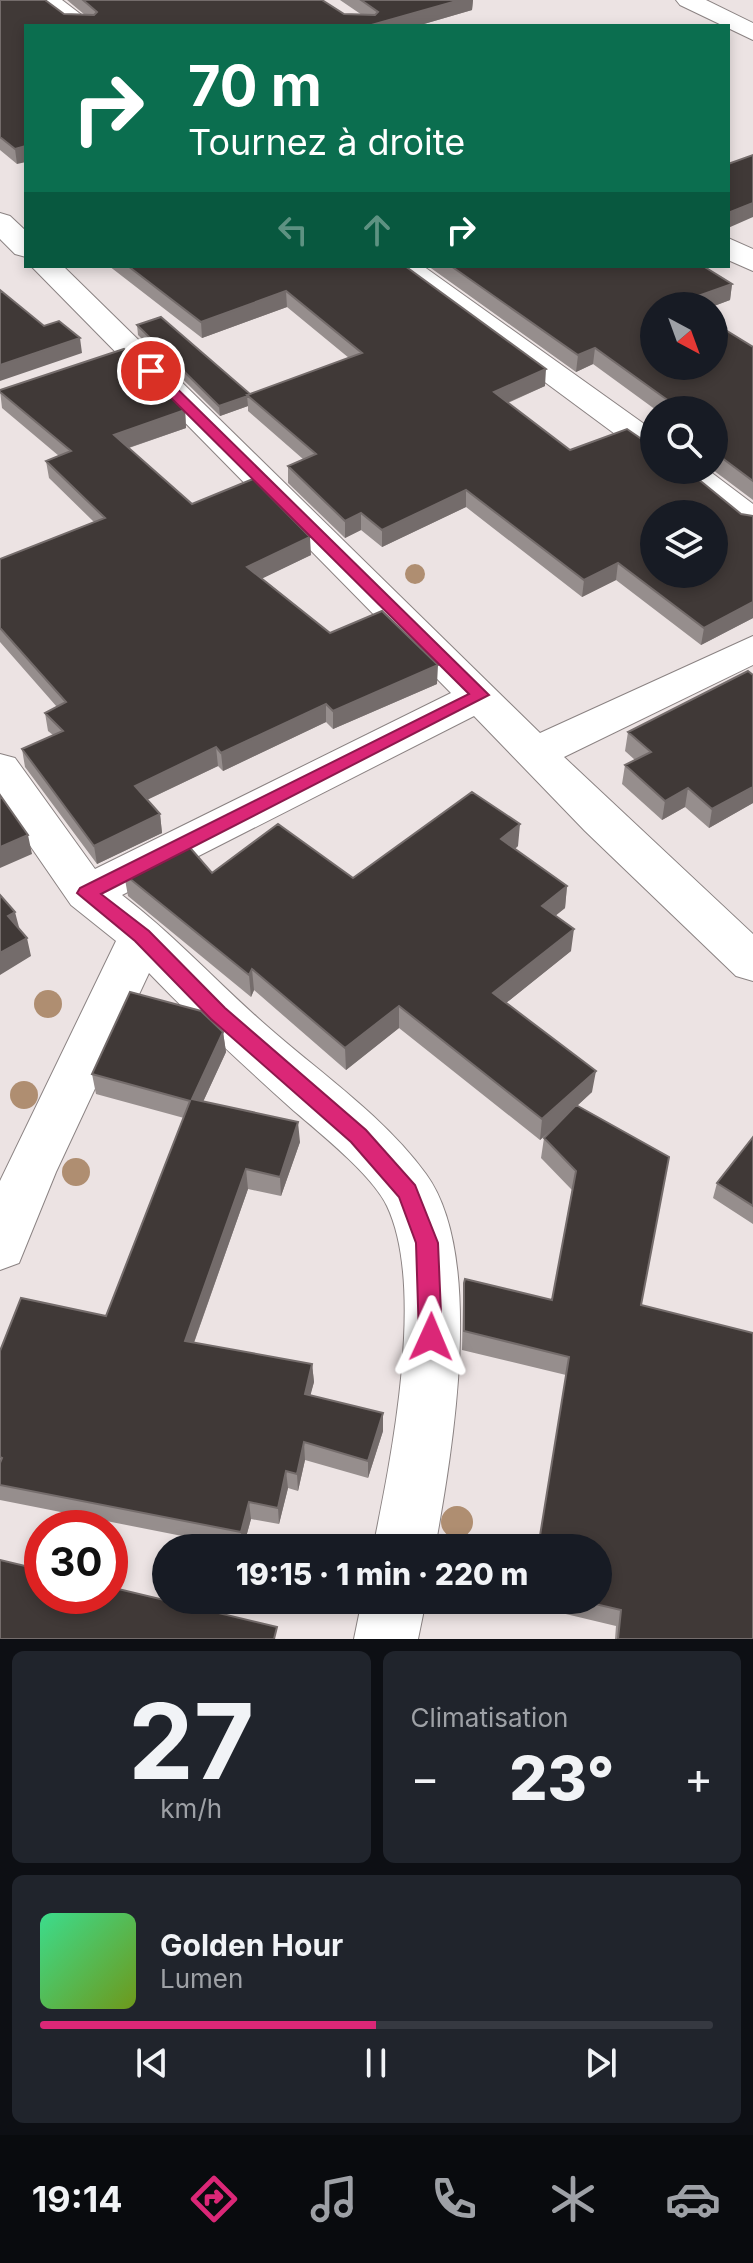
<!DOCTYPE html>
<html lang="fr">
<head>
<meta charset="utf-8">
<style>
	body { margin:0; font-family:Inter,sans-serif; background:#20242c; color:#f1f3f6; height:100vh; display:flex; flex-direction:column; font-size:30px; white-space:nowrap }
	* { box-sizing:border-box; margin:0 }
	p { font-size:26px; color:#9ea1a6 }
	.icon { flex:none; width:44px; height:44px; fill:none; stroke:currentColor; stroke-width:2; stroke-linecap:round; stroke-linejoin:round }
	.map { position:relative; height:1639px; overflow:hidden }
	.details { display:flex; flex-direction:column; gap:12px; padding:12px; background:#0d0f14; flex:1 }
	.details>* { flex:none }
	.hud { position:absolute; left:24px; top:24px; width:706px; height:244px; border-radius:0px; box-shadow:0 4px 12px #0003; background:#0b6e4f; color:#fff; overflow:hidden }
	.needle { width:52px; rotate:139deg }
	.fabs { position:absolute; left:640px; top:292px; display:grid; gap:16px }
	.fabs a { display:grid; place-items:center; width:88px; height:88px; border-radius:50%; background:#171b24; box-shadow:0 4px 12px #0003; font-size:40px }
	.speed { position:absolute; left:24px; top:1510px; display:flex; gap:16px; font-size:40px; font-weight:700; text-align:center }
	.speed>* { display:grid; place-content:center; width:104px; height:104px; border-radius:50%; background:#171b24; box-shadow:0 4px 12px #0003; line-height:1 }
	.speed .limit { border:12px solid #d22; background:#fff; color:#111 }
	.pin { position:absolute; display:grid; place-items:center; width:68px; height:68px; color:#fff; margin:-34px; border:4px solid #fff; border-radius:50%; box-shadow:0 2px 8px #0007 }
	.me { position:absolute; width:88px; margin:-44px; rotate:1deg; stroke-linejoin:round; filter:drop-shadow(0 0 6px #0008) }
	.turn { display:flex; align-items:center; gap:28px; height:168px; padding:0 32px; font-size:36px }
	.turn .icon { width:104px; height:104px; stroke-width:2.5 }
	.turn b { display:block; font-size:56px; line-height:68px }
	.lanes { display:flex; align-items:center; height:76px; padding:0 32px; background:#0003; justify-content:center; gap:40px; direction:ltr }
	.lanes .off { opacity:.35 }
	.big { font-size:60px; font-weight:800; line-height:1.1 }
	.details .card { flex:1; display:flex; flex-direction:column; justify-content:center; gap:12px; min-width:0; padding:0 28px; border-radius:12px; background:#20242c }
	.details .dial { align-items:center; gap:0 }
	.dial b { font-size:104px; line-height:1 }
	.song { display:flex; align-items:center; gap:24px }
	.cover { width:96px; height:96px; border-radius:12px; background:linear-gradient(135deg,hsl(150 70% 55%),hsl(80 70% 35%)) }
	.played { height:8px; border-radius:4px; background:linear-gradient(90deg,#db2777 50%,#363941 50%) }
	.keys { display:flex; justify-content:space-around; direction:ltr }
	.heat { display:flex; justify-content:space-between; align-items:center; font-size:44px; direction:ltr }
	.details .tiles { flex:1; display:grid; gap:12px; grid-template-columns:1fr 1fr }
	.card:last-child { grid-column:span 2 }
	.trip { position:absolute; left:152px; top:1534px; width:460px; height:80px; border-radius:40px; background:#171b24; box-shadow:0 4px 12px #0003; font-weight:800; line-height:80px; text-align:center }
	.tabs { display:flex; height:128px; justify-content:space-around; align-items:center; background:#090b0e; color:#9ea1a6 }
	.tabs .icon { width:56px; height:56px }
	.tabs .current { color:#db2777 }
	.tabs b { font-size:36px; color:#f1f3f6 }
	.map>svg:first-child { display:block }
</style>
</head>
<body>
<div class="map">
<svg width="753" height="1639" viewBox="0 0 753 1639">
	<rect width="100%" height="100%" fill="#ece3e3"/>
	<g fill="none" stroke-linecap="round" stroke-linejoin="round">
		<defs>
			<path id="minor" d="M34,0H62L96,26H68Z
				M676,0H706L753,23V40L680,5Z
				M0,213L10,216L26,231V257L15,254L0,239Z
				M728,238L753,249V271L728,260Z
				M31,266H63L540,733L753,636V665L564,757L753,934V981L736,976L585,831L474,716L122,895C177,937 223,989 275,1033C326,1077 386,1119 426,1174C486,1256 452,1453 435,1548H373C391,1460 426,1288 387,1206C373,1176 320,1133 294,1111C244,1066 195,1021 149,973L56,1172L19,1263L0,1270V1181L116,941L71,905L0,802V754L15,758L95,869L451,693Z
				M388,266H423L654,431V457L642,454Z
				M667,470H708L753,504V532L740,529Z
				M362,1600H426L418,1639H354Z"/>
		</defs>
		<use href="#minor" stroke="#8b8383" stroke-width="2"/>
		<use href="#minor" fill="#fff" fill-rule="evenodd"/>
	</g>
	<g fill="#af8e71">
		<circle cx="415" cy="574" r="10"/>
		<circle cx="48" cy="1004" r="14"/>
		<circle cx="24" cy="1095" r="14"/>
		<circle cx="76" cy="1172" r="14"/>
		<circle cx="457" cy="1522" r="16"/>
	</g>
	<path fill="#968e8d" d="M0,0L64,14L85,15L67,0H322L344,14L362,15L340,0H473L472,10L417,26H26L17,164L0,150Z
		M109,266H405L545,386L508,403L570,450L654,470L741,514L753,516V618L701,645L616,580L582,597L466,507L382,547L361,530L345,538L288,483V466L303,459L248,411V406L220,416L138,335L137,325L250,394L349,358L287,307L202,338Z
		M428,266H703L732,284L730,300L714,306H654L753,347V500L713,470H714V410H656L593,364L576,372Z
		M0,390L185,410L186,428L129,448L192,504L311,555L262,578L330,633L437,684L333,729L326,722L223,771L218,766L147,800L160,814L162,833L97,864L25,767L22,749L53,735L48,731L45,713L57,707L0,642V559L94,522L49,478L46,461L59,456L2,408Z
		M753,675V803L709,828L685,807L662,820L622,784L625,765L635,760L625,751L628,732Z
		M518,846L515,849L567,886L565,908L555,916L571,951L506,1003L592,1092L578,1105L641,1305L753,1639H615L616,1626L528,1605L529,1600H598L566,1375L462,1350L463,1302L464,1283L552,1300L572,1190L541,1158L544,1138L558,1124L540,1140L399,1028L346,1070L254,990L251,997L128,896L124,874L212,873L353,878Z
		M223,1032L226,1052L203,1102L300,1142L281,1196L248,1189L194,1343L312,1364L314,1382L310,1395L383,1431L368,1478L305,1460L298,1491L288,1488L279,1524L251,1519L243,1548L0,1500V1351L106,1316L184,1118L96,1094L92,1074Z
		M753,1137V1224L713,1198L717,1183Z"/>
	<path fill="#746c6b" d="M460,0H473L472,10L417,26H368Z
		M26,146V162L17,164L15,149Z
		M753,203V217L728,228V213Z
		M732,284L730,300L714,306H680L681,302Z
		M286,291L287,307L202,338L201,322Z
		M80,338L82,353L0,381V365Z
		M595,348L593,364L576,372L578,355Z
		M546,369L545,386L493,409L494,392Z
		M247,396L248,406L220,416L219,406Z
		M185,410L186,428L116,452L114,435Z
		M466,490V507L382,547V530Z
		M361,513V530L345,538V521Z
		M310,537L311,555L249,585L247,567Z
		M618,563L616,580L582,597L584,580Z
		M753,602V618L701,645L704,628Z
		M438,665L437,684L333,729V711Z
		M326,704V722L223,771L221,753Z
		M216,747L218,766L138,804L135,786Z
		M753,787V803L709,828L712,809Z
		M688,788L685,807L662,820L665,801Z
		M160,814L162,833L97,864L94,846Z
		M520,824L518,846L499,861L501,839Z
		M28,835L32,854L0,868V847Z
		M567,886L565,908L540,928L542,906Z
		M15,912L20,931L8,916Z
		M574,929L571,951L491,1015L493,993Z
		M27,938L31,956L0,975V953Z
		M252,969L254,990L251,997L249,975Z
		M399,1006V1028L346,1070L345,1048Z
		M223,1032L226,1052L195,1119L192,1099Z
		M596,1071L592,1092L540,1140L542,1119Z
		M298,1122L300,1142L281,1196L280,1177Z
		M246,1169L248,1189L188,1359L185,1341Z
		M312,1364L314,1382L306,1412L305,1394Z
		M383,1413V1431L368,1478V1461Z
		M304,1442L305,1460L298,1491L297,1474Z
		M286,1471L288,1488L279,1524L278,1508Z
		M249,1502L251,1519L243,1548L241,1532Z"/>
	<path fill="#403937" stroke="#746c6b" stroke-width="2" fill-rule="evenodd" d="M0,0H45L64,14L94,15L97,12L83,0H322L344,14L375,15L378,12L361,0H460L368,26H26V146L15,149L0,137Z
		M753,155V203L728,213V164Z
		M128,266H405L546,369L494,392L570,450L627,429L643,440L654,442V470H687L741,514L753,516V602L704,628L618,563L584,580L466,490L382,530L361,513L345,521L288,466L316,454L247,395L362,353L286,291L201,322ZM654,514H714V574H654Z
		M451,266H703L732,284L681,302L687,306H654V366H714V323L753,347V481L714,452V410H678L680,409L595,348L578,355Z
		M0,290L44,326L59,321L80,338L0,365Z
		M161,317L250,394L247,395L248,396L219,406L137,325Z
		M124,349L185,410L114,435L192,504L253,479L310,537L247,567L330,633L382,611L438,665L333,711L326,704L221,753L216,747L135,786L160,814L94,846L22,749L63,731L45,713L66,702L0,628V559L105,518L46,461L71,451L0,392V390Z
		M748,671L753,675V787L712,809L688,788L665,801L625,765L651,752L628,732Z
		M472,792L520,824L501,839L567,886L542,906L574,929L493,993L596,1071L542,1119L399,1006L345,1048L252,969L249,975L124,874L186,843L212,873L278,824L353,878Z
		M0,795L28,835L0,847Z
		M0,895L15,912L8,916L27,938L0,953Z
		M130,992L201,1011L223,1032L192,1099L298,1122L280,1177L246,1169L185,1341L312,1364L305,1394L383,1413L368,1461L304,1442L297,1474L286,1471L278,1508L249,1502L241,1532L0,1485V1463L2,1458L0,1457V1351L21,1298L106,1316L190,1101L92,1074Z
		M576,1105L669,1157L641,1305L753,1333V1639H618L621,1610L578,1600H598V1548H538L569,1357L464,1331V1283L465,1279L552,1300L576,1171L544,1138Z
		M753,1137V1206L717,1183Z
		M0,1560L42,1570V1596H110V1587L277,1627L274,1639H0Z"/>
	<path fill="#db2777" stroke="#8e194d" stroke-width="2" d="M146,368H156L489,695L101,894L149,931L225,1008L366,1130L415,1185L438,1243L442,1337L439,1345L431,1348L422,1345L419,1337L416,1243L399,1197L351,1142L211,1019L135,941L77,893L80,888L469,694L146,373Z"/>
</svg>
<div class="fabs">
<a><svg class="needle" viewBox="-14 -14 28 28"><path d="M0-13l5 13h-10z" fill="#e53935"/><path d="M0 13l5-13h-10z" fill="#9ea1a6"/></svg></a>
<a><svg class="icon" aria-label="search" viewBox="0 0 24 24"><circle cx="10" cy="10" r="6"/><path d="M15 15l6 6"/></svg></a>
<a><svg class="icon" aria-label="layers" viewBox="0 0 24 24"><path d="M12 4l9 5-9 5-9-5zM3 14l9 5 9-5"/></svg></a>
</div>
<div class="speed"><div class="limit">30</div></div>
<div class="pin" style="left:151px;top:371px;background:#d93025"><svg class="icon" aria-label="arrive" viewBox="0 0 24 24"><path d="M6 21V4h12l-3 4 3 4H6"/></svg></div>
<svg class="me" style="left:431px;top:1337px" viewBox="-20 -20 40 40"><path d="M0-17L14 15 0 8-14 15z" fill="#db2777" stroke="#fff" stroke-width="4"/></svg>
<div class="trip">19:15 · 1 min · 220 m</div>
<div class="hud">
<div class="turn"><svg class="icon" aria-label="right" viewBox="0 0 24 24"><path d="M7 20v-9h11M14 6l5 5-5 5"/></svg><div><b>70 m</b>Tournez à droite</div></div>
<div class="lanes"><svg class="icon off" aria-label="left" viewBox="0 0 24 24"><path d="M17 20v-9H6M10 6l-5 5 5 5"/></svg><svg class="icon off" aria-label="ahead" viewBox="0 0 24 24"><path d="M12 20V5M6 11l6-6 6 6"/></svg><svg class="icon" aria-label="right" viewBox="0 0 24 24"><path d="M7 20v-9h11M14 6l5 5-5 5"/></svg></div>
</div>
</div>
<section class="details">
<div class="tiles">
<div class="card dial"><b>27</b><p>km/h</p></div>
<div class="card"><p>Climatisation</p>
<div class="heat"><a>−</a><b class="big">23°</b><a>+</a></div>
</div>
<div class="card">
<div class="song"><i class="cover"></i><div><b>Golden Hour</b><p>Lumen</p></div></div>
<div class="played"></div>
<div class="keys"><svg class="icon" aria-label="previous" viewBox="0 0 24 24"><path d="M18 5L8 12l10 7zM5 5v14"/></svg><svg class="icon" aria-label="pause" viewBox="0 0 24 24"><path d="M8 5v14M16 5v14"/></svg><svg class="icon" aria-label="next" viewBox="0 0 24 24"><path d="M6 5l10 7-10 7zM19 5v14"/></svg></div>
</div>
</div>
</section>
<nav class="tabs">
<b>19:14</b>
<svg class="icon current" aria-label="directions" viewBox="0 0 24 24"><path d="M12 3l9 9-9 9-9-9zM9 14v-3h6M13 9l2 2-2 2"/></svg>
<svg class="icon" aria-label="music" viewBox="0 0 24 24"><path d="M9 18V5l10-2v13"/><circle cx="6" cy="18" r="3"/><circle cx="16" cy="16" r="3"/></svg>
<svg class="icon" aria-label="phone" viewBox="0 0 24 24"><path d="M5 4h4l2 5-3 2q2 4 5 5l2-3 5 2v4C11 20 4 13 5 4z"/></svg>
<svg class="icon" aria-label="climate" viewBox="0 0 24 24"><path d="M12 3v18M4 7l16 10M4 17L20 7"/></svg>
<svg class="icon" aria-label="car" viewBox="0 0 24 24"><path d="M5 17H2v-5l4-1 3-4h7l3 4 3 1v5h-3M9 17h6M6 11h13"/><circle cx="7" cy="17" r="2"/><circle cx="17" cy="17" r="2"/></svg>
</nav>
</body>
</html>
